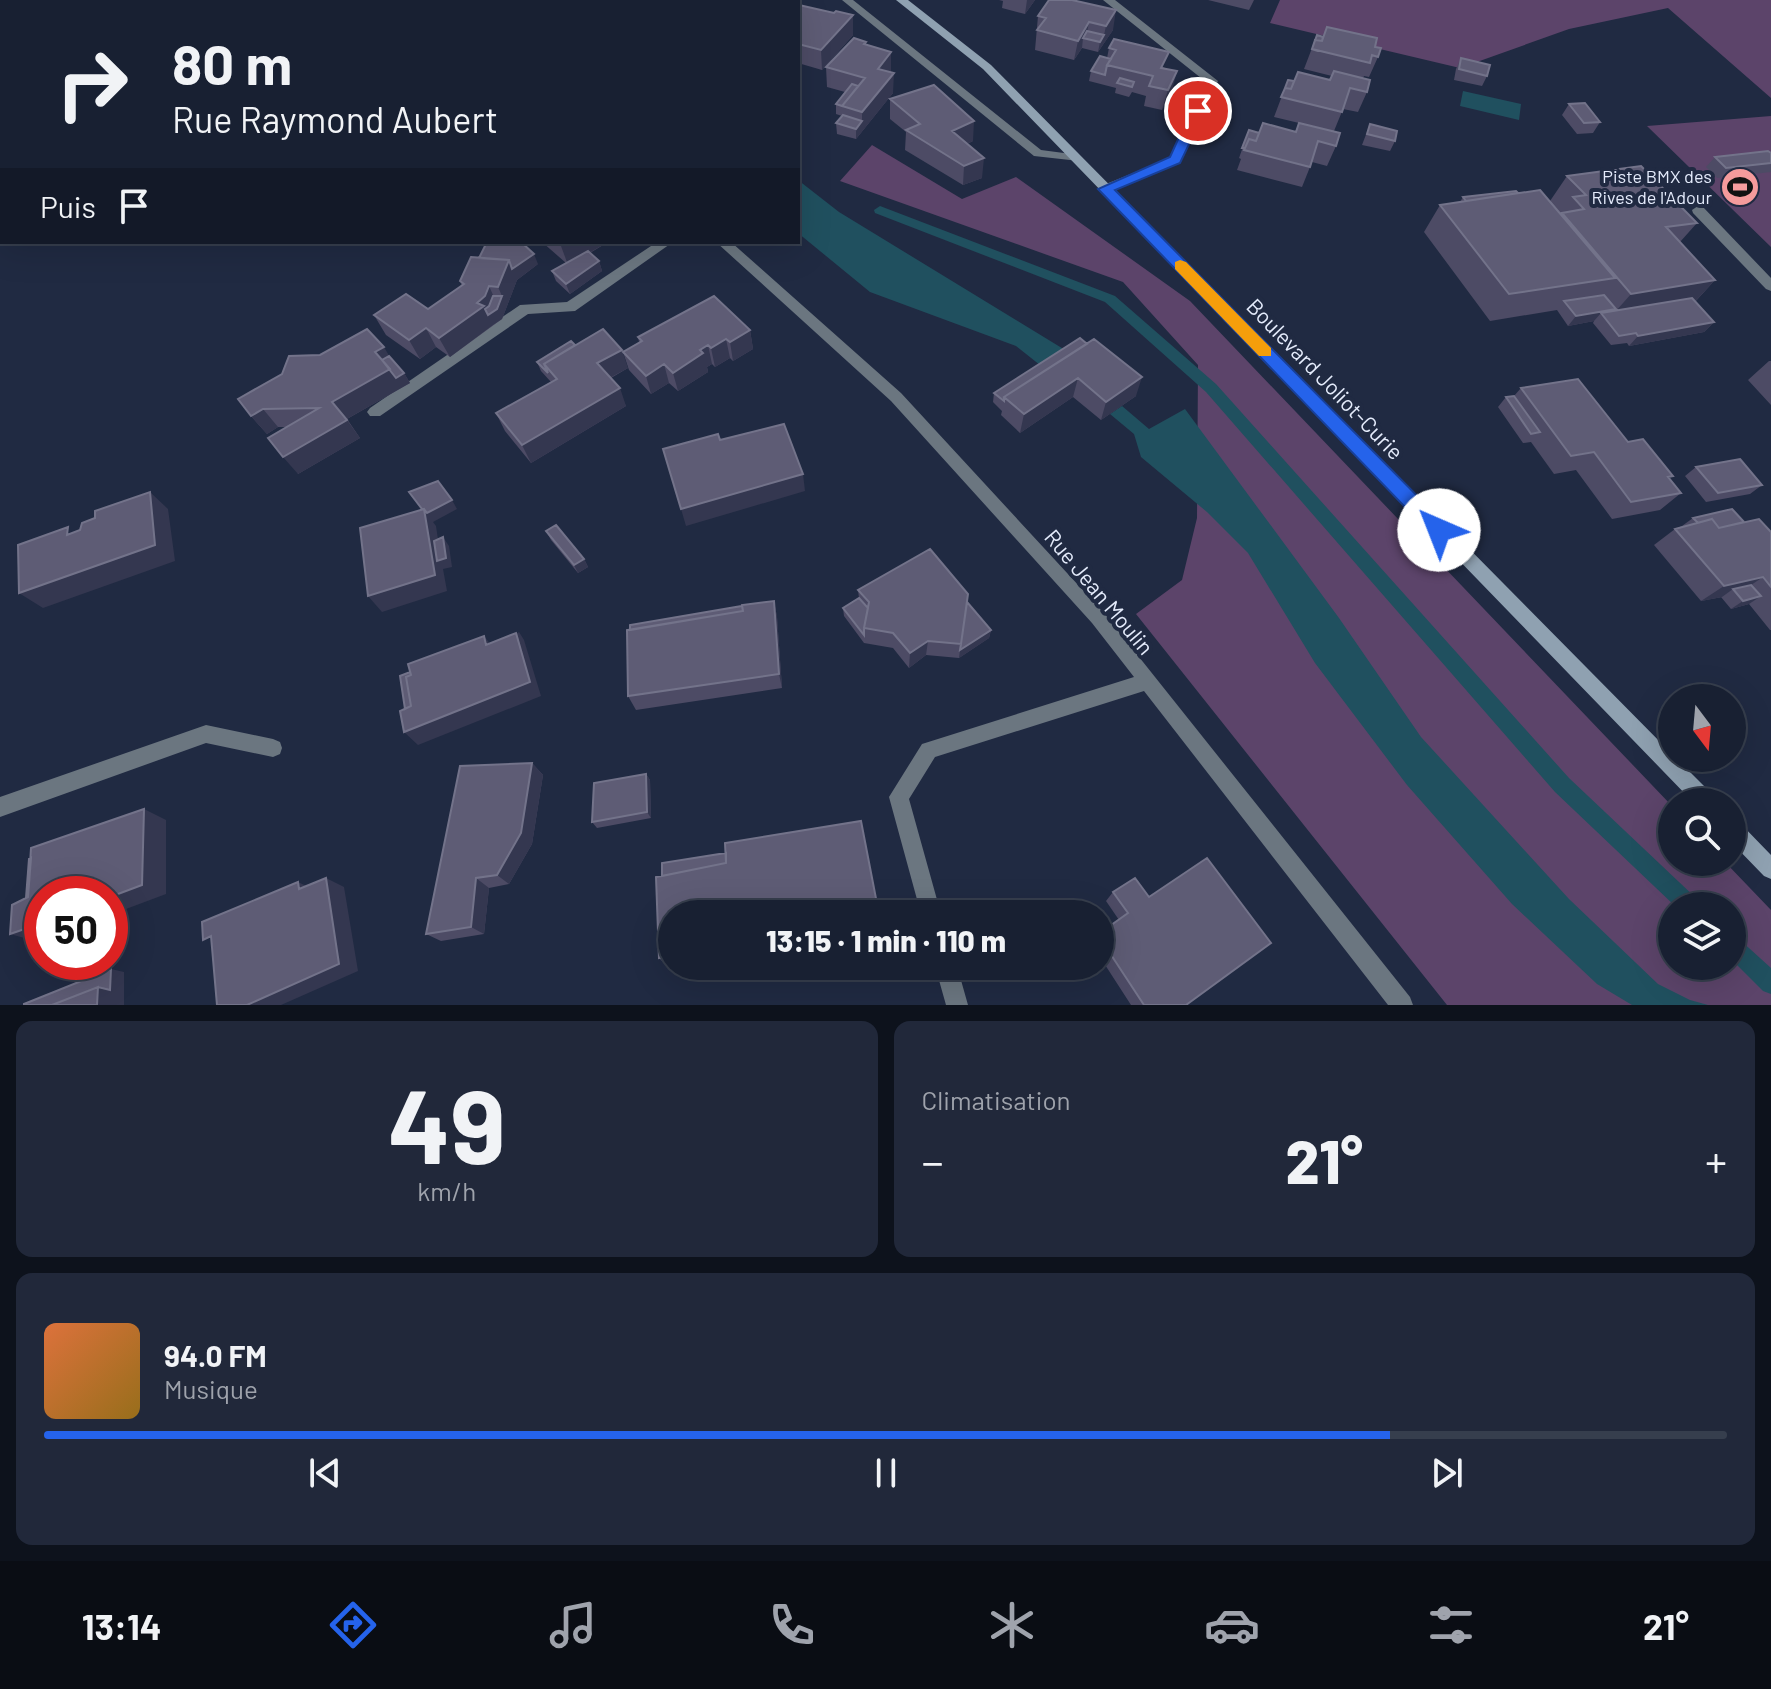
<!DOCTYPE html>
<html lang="fr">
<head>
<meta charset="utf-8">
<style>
	body { margin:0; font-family:Barlow,sans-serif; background:#21283a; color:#f1f3f6; height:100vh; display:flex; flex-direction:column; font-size:30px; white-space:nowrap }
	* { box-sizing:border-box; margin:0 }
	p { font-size:26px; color:#9fa3ac }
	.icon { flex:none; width:44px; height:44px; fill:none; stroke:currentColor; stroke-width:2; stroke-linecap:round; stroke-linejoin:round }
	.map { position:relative; height:1005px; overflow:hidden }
	.panel { display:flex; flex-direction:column; gap:16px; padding:16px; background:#0d121c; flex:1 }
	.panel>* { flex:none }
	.hud { position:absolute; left:0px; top:0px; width:800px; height:244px; box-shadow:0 8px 32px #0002,0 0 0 2px #363e4d; background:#182032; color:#f1f3f6; overflow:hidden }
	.needle { width:52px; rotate:164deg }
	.fabs { position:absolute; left:1658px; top:684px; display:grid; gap:16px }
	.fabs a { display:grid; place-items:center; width:88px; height:88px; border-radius:50%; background:#182032; box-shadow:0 8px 32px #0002,0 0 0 2px #363e4d; font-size:40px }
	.speed { position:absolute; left:24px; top:876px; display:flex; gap:16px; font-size:40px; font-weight:700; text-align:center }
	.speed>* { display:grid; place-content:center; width:104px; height:104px; border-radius:50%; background:#182032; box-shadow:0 8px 32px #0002,0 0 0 2px #363e4d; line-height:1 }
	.speed .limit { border:12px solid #d22; background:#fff; color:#111 }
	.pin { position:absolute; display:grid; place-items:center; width:68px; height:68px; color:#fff; margin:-34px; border:4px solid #fff; border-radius:50%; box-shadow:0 2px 8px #0007 }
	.me { position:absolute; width:88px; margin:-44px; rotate:316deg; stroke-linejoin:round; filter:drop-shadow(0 0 6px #0008) }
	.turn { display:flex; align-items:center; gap:28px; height:168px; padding:0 40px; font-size:36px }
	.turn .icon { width:104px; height:104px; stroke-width:2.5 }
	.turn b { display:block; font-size:56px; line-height:68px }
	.then { display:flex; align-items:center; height:76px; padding:0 40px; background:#0003; gap:16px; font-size:30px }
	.big { font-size:60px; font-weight:800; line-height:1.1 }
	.panel .tile { flex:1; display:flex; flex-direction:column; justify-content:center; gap:12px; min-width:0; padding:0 28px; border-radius:16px; background:#21283a }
	.panel .dial { align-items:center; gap:0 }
	.dial b { font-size:104px; line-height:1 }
	.song { display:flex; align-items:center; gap:24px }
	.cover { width:96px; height:96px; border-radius:12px; background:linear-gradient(135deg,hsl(20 70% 55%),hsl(40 70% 35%)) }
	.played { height:8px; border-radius:4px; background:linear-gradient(90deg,#2563eb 80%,#363e4d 80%) }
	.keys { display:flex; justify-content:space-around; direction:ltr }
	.heat { display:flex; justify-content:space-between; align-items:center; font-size:44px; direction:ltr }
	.panel .tiles { flex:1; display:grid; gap:16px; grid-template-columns:1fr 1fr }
	.tile:last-child { grid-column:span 2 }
	.trip { position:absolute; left:658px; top:900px; width:456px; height:80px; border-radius:40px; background:#182032; box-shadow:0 8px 32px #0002,0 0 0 2px #363e4d; font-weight:800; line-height:80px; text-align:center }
	.menu { display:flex; height:128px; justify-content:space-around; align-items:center; background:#0a0d14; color:#9fa3ac }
	.menu .icon { width:56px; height:56px }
	.menu .active { color:#2563eb }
	.menu b { font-size:36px; color:#f1f3f6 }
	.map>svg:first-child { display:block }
</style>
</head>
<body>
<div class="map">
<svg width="1771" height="1005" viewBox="0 0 1771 1005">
	<rect width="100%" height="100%" fill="#202a42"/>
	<path fill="#5c446a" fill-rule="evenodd" d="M1280,0H1771V98L1668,8L1569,29L1460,68L1270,23Z
		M1771,116V247L1647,126Z
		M872,145L962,199L1016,177L1190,301L1672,806V862H1725L1771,910V1005H1447L1136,614L1182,580L1197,518L1198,365L1123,282L840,181ZM1672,906H1732V966H1672Z"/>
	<path fill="#20505f" d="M1463,91L1521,104L1519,120L1460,106Z
		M798,180L839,212L1070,353L1045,369L1016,346L870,292L798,233Z
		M1122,406L1149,429L1185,409L1339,618L1421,737L1569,899L1658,984L1690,1000L1708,1005H1632L1597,984L1512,904L1407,785L1315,663L1248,553L1207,512L1141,457L1134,434L1110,414Z"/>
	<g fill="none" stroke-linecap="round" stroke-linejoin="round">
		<path fill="#20505f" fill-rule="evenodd" d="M880,206L1115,296L1216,384L1569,778L1697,899L1700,906H1675L1555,792L1206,392L1105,302L875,213L874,210Z
			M1732,936L1739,939L1771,968V994L1763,991L1732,960Z"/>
		<path fill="#6b7680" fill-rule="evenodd" d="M842,0H853L1041,150L1079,155V161L1034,156Z
			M657,242H673L575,311L528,314L380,416H370L367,412L370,408L520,305L567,302Z"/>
		<path fill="#6b7680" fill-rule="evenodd" d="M434,0H444V2H434Z
			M1103,0H1115L1218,81L1179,163L1105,193L1099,189L1101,186L1170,158L1206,82Z
			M1698,206L1703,207L1771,278V291L1766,289L1693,213L1692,210Z
			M716,242H731L901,393L1104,613L1410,997L1413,1005H1388L1144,691L935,757L909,799L941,914H921L889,797L922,744L1134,677L1092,623L891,401Z
			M206,725L273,739L280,742L282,748L280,754L273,757L206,743L0,817V797Z
			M935,966H957L968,1005H946Z"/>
		<path fill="#8fa1b1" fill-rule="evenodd" d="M896,0H908L991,65L1672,754V758H1676L1713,795L1716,802H1693L983,69Z
			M1732,819L1739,822L1771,855V879L1764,876L1732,843Z"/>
	</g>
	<path fill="#4d4b65" d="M733,0H792V2H734Z
		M999,0H1035L1025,14L1002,8L1003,1Z
		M1049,0L1113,30L1098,52L1082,48L1074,60L1035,50L1038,16Z
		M1208,0H1254L1249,10Z
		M798,7L834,13L853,15V35L822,70L798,63Z
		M1327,27L1375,47L1378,57L1369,77L1364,76L1363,78L1367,92L1358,112L1343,109L1334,131L1336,146L1327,166L1312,162L1302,187L1237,170L1241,159L1239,158L1249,130L1259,133L1296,132L1299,123L1274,117L1288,80L1294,81L1330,79L1332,76L1304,69L1317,35L1323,37Z
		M1114,39L1165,68L1172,91L1162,110L1144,106L1146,96L1132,92L1129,97L1115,93L1116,88L1089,81L1091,71L1107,58L1109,48Z
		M866,42V45L890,72L893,93L856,139L837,134L836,123L842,116L836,114V104L845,92L827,87L826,67Z
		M1461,58L1487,76L1482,86L1454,80L1456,69Z
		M890,99L973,141L967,144L982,178L963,185L905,150L906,132L890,119Z
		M1569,104L1600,122L1593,133L1577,134L1562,115Z
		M1370,124L1395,141L1390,151L1362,145Z
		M1771,153V172L1717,178L1706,167L1715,157Z
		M1567,176L1697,223L1680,242L1715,280L1695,302L1714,322L1704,332L1629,346L1627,343L1611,345L1593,323L1594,321L1568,326L1557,310L1490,321L1424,232L1440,205L1460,202L1463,197L1550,201Z
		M542,242H608L590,253L599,261L602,271L570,294L556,281L552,271L566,263Z
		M538,264L517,280L502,319L450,357L436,347L420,359L386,335L374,315L428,309L462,286L460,281Z
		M750,330L753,349L733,361L730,358L715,367L712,364L707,367L708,372L678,391L669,383L651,394L629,370L623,352L639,342L638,337Z
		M1080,338L1136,396L1101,420L1073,397L1020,433L1001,415L1002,411L993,402L994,393Z
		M575,345L628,368L611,378L626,406L531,463L505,431L496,413L551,382L541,371L537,362Z
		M320,355L389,356L404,373L410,383L347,419L360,438L298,474L287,427H278L267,434L251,416Z
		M1769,361H1771V405L1748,380Z
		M1521,388L1628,442L1670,479L1681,493L1660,510L1612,519L1576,470L1554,474L1531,442L1523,443L1498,407L1506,397L1514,396Z
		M1696,467L1762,485L1750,494L1706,502L1685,476Z
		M1693,518L1744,522L1771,532V630H1770L1749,604L1731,609L1721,597H1722L1701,601L1654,545L1675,529L1682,526Z
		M546,531L584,559L588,567L578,573L551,540Z
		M858,590L967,602L991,630L989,638L959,658L926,655L909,668L893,648L864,643L844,616L843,608L859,598Z
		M774,601L777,617L782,688L636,710L628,696Z
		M532,763L543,775L532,844L509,884L489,888L484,934L441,941L426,934Z
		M646,774L650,780L651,818L597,828L592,822Z
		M1113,892L1149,897L1186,1005H1131L1100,957V933L1119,920L1106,901Z
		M672,914V966H680L669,968L659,958Z"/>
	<path fill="#343750" d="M38,0H49L48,2H37Z
		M82,0H102L103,2H84Z
		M705,0H717L715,2H705Z
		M778,0H792V2H776Z
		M1027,0H1035L1025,14Z
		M1116,10L1113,30L1098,52L1100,42L1104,35L1106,26Z
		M853,15V35L822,70L821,50Z
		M1089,22L1086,38H1083L1082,48L1074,60L1078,41Z
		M0,37H2V59L0,60Z
		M891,52V72L878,69Z
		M1177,71L1172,91L1162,110L1168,90Z
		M894,73L893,93L856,139V129L862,121V112Z
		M974,121L973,141L951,151L952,131Z
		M984,158L982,178L963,185L964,166Z
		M567,242H608L568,265L561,246Z
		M534,254L538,264L517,280L502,319L493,325L488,315L493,325L450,357L439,338L477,303L489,286L498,306L502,296L498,287L509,260Z
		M599,261L602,271L570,294L566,284Z
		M1715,280L1690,307L1608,320L1631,294Z
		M1616,309L1607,319L1601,313L1594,321L1568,326L1576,316Z
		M1714,322L1704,332L1629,346L1638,336Z
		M426,328L436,347L420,359L409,340Z
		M750,330L753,349L733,361L730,342Z
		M726,339L730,358L715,367L711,348Z
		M708,345L712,364L707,367L708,372L678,391L673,373L700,350Z
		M384,347L395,366L389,370L375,352Z
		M622,350L628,368L604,381L597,363Z
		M664,364L669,383L651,394L646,376Z
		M390,369L404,373L410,383L345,420L332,402Z
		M1142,377L1136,396L1101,420L1106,402Z
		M1078,378L1073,397L1020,433L1024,414Z
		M620,388L626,406L531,463L522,445Z
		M263,409L278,427L267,434L251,416Z
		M347,420L360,438L298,474L283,457Z
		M803,474L805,491L686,526L681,509Z
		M150,492L168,509L175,561L43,608L19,593Z
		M452,500L457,509L433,522L436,526L441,560L443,537L449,546L452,567L443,569L447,591L382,612L368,596L424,509Z
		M584,559L588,567L578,573L574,565Z
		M1763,577L1739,593L1733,589L1722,597L1701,601L1724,586Z
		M1761,596L1749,604L1731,609L1743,601Z
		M774,601L777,617L782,688L779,674Z
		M991,630L989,638L959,658L960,650Z
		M519,632L524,640L541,696L418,745L404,732L486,645L484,636L495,650Z
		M928,641L926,655L909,668L910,653Z
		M532,763L543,775L532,844L509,884L497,875Z
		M646,774L650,780L651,818L647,812Z
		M144,809L166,820V894L110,915V897Z
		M326,878L344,887L358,971L281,1005H247Z
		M476,878L489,888L484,934L471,927Z
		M298,882L317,891L299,889Z
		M42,923V941L39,942L10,934Z
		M111,969L124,972V1005H97L98,987Z"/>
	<path fill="#5e5c75" stroke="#73738a" stroke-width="2" d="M0,0H28L27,2H2V37H0Z
		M687,0H705L703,2H684Z
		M756,0H778L776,2H754Z
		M1049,0H1072L1116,10L1106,26L1089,22L1078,41L1037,30L1046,18L1038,16Z
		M799,5L834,13L836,11L853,15L821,50L798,44V7Z
		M1327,27L1377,38L1375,47L1381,48L1378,57L1372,55L1370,63L1312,49L1315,40L1322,41Z
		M1087,31L1104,35L1100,42L1083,38Z
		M1317,35L1323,37L1322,41L1315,40L1312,49L1318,51L1312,49Z
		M854,38L866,42L864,44L891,52L878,69L894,73L862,112L842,106L865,78L826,67Z
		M1114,39L1169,52L1161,68L1177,71L1168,90L1149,86L1153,76L1107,65L1116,50L1109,48Z
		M1100,56L1111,59L1107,65L1105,75L1091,71Z
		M1461,58L1490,65L1487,76L1459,69Z
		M1334,71L1370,80L1367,92L1350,88L1342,112L1281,97L1285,88L1291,89L1298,72L1330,80Z
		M1120,78L1134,82L1132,87L1117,83Z
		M1288,80L1294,81L1291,89L1285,88Z
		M852,84L858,86L842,106L836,104Z
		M934,85L974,121L952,131L984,158L964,166L906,130L920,124L890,99Z
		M1585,103L1600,122L1584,123L1569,104Z
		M843,115L862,121L856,129L836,123Z
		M1263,123L1296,132L1299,123L1340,133L1336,146L1318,141L1310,167L1244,150L1249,139L1256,141Z
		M1370,124L1397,131L1395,141L1367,134Z
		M1249,130L1259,133L1256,141L1249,139L1245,148H1242Z
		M1768,151L1771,153V163L1726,168L1715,157Z
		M1641,166L1697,223L1666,227L1715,280L1631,294L1562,213L1584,209L1573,197L1586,195L1567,176Z
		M1540,190L1615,278L1509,294L1440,205Z
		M1516,191L1518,193L1466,201L1463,197Z
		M487,242H521L534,254L512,269L509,260L479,258Z
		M588,251L599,261L566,284L552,271Z
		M471,257L509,260L498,287L489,286L485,296L477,303L484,306L439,338L426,328L409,340L374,315L406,294L428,309L464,284L460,281Z
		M1604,295L1616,309L1576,316L1564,301Z
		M493,296H502L497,309L488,315L485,309L489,306Z
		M714,296L750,330L730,342L726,339L711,348L708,345L700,350L703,353L673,373L664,364L646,376L623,352L642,341L638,337Z
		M1692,298L1714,322L1638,336L1636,333L1619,336L1601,313Z
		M367,329L384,347L375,352L390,369L332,402L347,420L283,457L268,438L319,408L263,409L251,416L238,399L282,374L289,356L320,355Z
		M603,329L622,350L597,363L620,388L522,445L496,413L557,379L544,364Z
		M1080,338L1087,344L1004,397V401L994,393Z
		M1094,339L1142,377L1106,402L1078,378L1024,414L1004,397Z
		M571,341L575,345L544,364L548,373L537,362Z
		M389,356L404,373L396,378L382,360Z
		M1578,379L1628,442L1643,439L1673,476L1668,477L1681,493L1631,502L1594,452L1571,456L1521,388Z
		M1514,396L1540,432L1531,434L1506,397Z
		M784,424L803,474L681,509L663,449L718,434L720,440Z
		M1740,459L1762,485L1718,493L1696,467Z
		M438,481L452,500L427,513L424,509H422L409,492Z
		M150,492L155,545L19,593L18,545L68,527L67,535L80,530L82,523L95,518V511Z
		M424,509L435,575L368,596L360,528Z
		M1732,509L1744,522L1719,528L1712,519L1698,523L1693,518Z
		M1712,519L1719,528L1759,519L1771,532V587L1763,577L1724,586L1675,529Z
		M556,525L584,559L574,565L546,531Z
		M443,537L446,558L437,561L434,541Z
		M930,549L968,594L961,644L928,641L910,653L893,633L864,628L869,602L858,590Z
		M1751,585L1761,596L1743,601L1733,589Z
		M859,598L868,608L864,628V635L843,608Z
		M774,601L779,674L628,696L627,630L743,611L742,605Z
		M967,602L991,630L960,650L961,644Z
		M742,606L743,611L630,630V625Z
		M516,633L530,682L404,732L400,711L411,706L406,677L411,675L408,664L484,636L486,645Z
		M410,672L411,675L406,677L411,706L405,709L400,676Z
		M532,763L521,833L497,875L476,878L471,927L426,934L460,766Z
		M646,774L647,812L592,822L594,783Z
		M144,809L142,885L110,897V894H42V923L10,934L12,905L28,897L31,848Z
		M861,821L879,914H672V956L659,958L656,877L726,863L725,843Z
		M726,853V863L662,876V863Z
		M31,858L28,897L26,898L29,859Z
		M1207,858L1271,943L1186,1005H1144L1100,938V933L1128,913L1113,892L1135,878L1149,897Z
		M326,878L339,964L247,1005H217L211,936L203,940L202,922L298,882L299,889Z
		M111,969L110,990L98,987L52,1005H24V1004Z
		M98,987L97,1005H52Z"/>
	<path fill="#2563eb" stroke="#184099" stroke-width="2" d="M1198,107L1205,111L1180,163L1115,190L1445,524L1448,530L1445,535H1432L1098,189L1170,157L1191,111Z"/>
	<path fill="#f59e0b" d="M1180,260L1186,262L1271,348V356H1259L1175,269V262Z"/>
	<defs>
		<symbol id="stadium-disc" viewBox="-11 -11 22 22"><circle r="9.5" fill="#f59b9c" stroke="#202a42"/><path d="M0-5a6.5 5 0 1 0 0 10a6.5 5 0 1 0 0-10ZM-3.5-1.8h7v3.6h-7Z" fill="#111"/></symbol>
	</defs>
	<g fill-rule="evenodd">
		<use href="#stadium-disc" x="1718" y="165" width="44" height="44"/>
	</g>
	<g text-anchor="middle" stroke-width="8" stroke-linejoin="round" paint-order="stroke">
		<g font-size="18" fill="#e4ebfb" stroke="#202a42" text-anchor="end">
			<text x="1712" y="183">Piste BMX des<tspan x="1712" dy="21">Rives de l'Adour</tspan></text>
		</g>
		<g font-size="22" fill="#e4ebfb" stroke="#202a42">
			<text transform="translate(1325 379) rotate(46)" y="8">Boulevard Joliot-Curie</text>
			<text transform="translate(1099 592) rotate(50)" y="8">Rue Jean Moulin</text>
		</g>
	</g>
</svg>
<div class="fabs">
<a><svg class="needle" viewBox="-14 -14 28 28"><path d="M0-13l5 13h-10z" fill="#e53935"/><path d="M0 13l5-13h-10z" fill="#9fa3ac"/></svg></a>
<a><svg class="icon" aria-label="search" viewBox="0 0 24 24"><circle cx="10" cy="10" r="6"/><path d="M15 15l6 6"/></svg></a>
<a><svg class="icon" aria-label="layers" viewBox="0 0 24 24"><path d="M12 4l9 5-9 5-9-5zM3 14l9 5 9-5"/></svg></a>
</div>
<div class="speed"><div class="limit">50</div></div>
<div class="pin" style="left:1198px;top:111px;background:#d93025"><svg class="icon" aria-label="arrive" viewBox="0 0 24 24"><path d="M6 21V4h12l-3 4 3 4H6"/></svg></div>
<svg class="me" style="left:1439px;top:530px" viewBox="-20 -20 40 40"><circle r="19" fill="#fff"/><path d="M0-13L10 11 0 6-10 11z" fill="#2563eb"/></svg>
<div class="trip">13:15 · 1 min · 110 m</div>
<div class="hud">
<div class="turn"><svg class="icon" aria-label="right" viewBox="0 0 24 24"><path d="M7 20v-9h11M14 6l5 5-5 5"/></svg><div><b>80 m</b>Rue Raymond Aubert</div></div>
<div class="then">Puis<svg class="icon" aria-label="arrive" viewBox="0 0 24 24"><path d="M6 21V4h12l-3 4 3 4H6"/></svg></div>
</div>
</div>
<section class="panel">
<div class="tiles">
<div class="tile dial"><b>49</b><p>km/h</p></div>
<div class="tile"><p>Climatisation</p>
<div class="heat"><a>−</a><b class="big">21°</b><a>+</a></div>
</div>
<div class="tile">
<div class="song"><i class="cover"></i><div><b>94.0 FM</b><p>Musique</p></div></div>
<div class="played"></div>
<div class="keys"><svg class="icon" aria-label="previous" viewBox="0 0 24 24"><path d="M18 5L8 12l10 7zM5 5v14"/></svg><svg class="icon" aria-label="pause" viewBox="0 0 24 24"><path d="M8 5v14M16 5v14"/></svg><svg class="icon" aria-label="next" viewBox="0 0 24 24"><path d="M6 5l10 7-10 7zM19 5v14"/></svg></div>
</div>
</div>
</section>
<nav class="menu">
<b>13:14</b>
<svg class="icon active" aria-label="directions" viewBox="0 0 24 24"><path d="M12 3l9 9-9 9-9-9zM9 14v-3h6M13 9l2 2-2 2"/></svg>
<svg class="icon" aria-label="music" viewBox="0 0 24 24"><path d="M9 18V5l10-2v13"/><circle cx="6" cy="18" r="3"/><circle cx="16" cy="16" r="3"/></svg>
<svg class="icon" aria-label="phone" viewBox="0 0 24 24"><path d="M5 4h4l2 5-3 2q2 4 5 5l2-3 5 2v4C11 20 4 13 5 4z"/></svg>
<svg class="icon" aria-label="climate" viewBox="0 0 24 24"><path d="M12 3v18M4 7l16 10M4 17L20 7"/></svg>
<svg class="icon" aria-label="car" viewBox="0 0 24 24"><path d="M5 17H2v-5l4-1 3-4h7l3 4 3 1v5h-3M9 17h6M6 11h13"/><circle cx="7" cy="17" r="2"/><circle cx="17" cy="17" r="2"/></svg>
<svg class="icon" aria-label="filters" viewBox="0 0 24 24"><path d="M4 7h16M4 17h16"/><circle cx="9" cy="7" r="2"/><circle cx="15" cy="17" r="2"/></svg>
<b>21°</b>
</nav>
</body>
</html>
